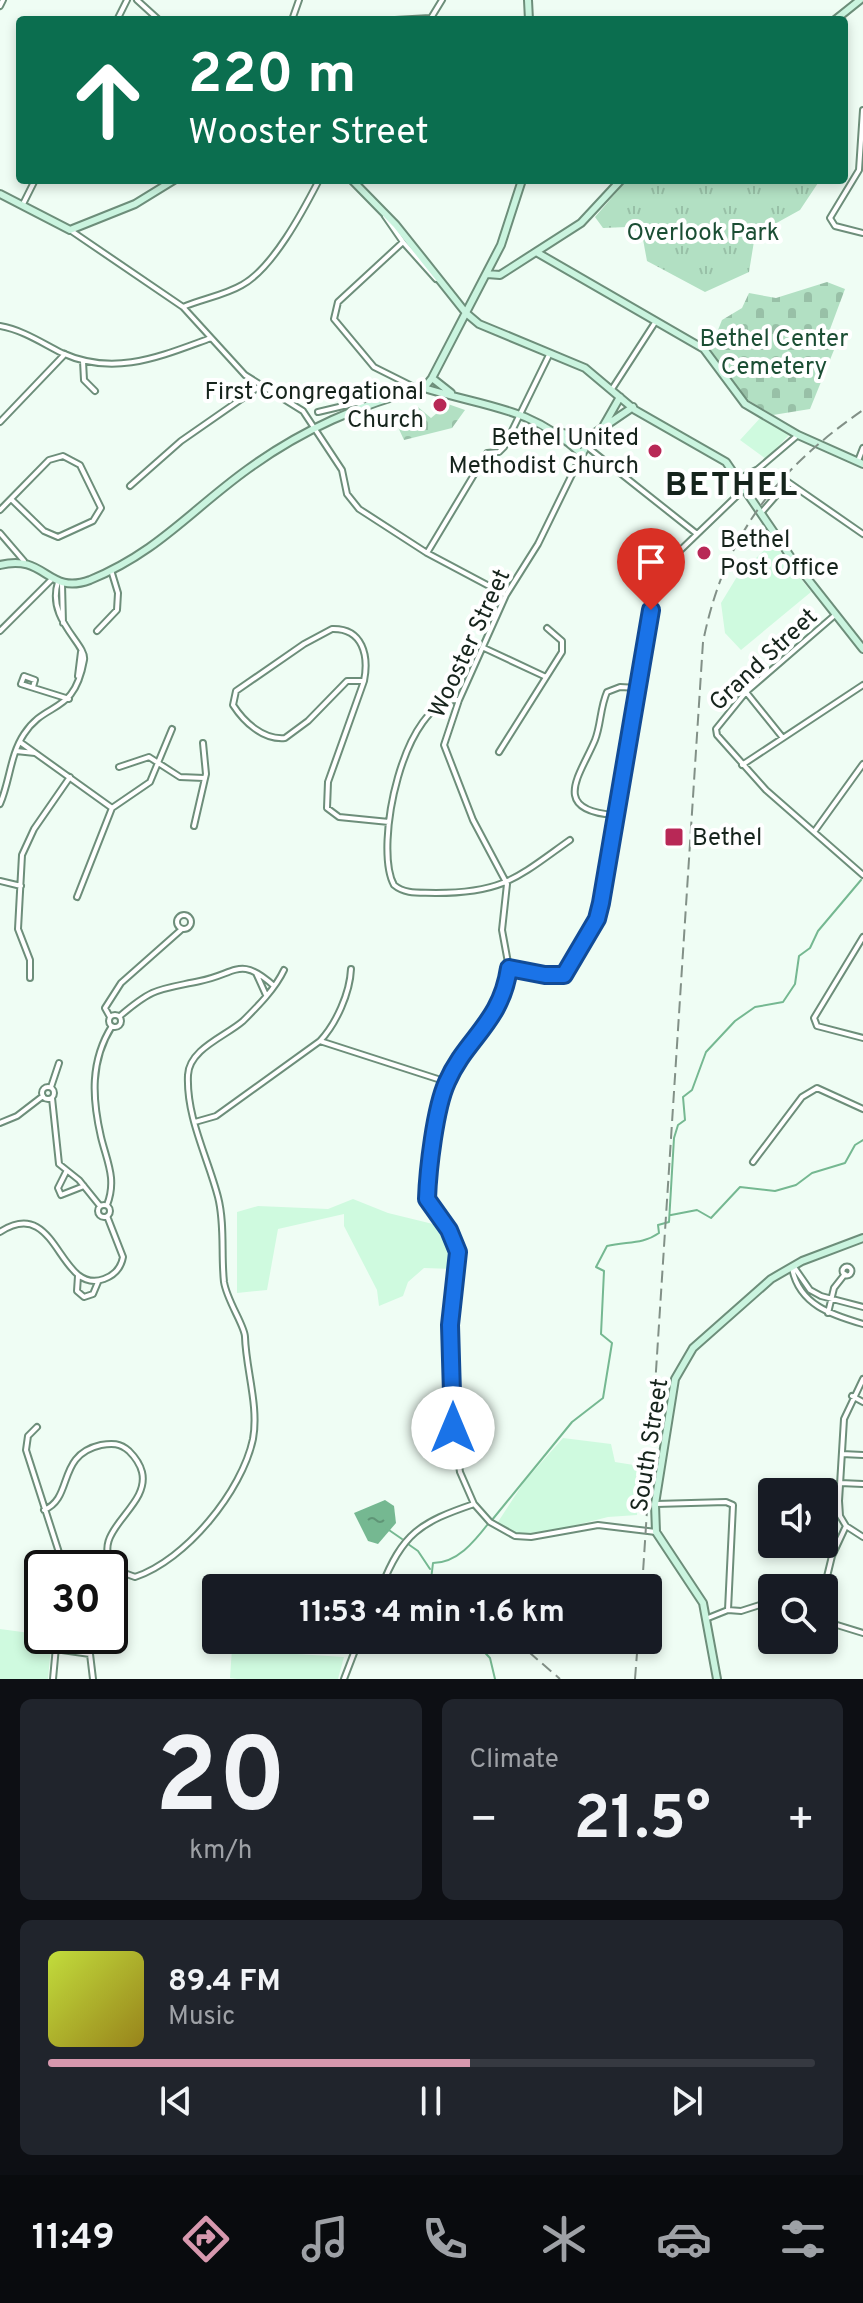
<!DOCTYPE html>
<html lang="en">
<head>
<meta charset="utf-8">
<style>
	body { margin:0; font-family:Overpass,sans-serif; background:#20242c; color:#f1f3f6; height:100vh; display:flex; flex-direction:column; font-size:30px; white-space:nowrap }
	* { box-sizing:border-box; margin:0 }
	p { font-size:26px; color:#9ea1a6 }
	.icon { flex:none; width:44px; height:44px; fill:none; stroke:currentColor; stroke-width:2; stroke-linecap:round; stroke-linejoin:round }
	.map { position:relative; height:1679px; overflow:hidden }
	.panel { display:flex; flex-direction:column; gap:20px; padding:20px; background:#0d0f14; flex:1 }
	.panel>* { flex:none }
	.banner { position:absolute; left:16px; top:16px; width:832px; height:168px; border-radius:8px; box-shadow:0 4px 12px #0003; background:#0b6e4f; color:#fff; overflow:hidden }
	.controls { position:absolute; left:758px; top:1478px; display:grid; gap:16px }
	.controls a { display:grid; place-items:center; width:80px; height:80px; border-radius:8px; background:#171b24; box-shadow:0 4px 12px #0003; font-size:40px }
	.speed { position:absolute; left:24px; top:1550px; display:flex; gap:16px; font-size:40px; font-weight:700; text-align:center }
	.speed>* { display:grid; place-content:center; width:104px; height:104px; border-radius:50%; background:#171b24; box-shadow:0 4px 12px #0003; line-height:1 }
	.speed .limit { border:4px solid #111; border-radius:12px; background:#fff; color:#111 }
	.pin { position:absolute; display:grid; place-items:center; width:68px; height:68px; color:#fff; margin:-82px -34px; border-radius:50% 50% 50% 0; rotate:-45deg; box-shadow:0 0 8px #0007 }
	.pin .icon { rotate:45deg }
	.me { position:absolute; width:88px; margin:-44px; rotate:0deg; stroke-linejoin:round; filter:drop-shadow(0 0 6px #0008) }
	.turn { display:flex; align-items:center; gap:28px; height:168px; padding:0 40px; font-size:36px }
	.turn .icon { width:104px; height:104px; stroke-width:2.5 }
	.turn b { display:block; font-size:56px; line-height:68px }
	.big { font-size:60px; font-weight:700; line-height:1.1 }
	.panel .tile { flex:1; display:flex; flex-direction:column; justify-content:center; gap:12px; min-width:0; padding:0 28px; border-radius:12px; background:#20242c }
	.panel .dial { align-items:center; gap:0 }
	.dial b { font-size:104px; line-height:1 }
	.song { display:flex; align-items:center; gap:24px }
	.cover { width:96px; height:96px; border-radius:12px; background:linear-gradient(135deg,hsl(70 70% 55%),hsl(50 70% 35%)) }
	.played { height:8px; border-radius:4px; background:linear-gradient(90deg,#d798ae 55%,#363941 55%) }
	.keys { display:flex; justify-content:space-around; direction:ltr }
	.heat { display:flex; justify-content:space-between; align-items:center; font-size:44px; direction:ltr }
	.panel .tiles { flex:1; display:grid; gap:20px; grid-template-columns:1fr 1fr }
	.tile:last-child { grid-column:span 2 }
	.trip { position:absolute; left:202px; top:1574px; width:460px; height:80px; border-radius:8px; background:#171b24; box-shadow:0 4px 12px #0003; font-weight:700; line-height:80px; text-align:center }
	.tabs { display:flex; height:128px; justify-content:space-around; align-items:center; background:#090b0e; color:#9ea1a6 }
	.tabs .icon { width:56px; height:56px }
	.tabs .selected { color:#d798ae }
	.tabs b { font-size:36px; color:#f1f3f6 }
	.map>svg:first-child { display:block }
</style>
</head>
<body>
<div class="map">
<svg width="863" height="1679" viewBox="0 0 863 1679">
	<defs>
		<pattern id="cemetery-stones" width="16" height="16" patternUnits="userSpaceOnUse" patternTransform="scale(2)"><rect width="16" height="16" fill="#b2e0c3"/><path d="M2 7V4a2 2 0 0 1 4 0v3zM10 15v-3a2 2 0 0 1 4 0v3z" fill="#98c0a7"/></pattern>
		<pattern id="park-tufts" width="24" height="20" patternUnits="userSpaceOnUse" patternTransform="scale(2)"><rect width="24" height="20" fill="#b2e0c3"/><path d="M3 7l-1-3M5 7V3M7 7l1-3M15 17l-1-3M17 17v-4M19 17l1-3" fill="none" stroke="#98c0a7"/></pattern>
		<pattern id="water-ripples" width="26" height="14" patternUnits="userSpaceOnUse" patternTransform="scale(2)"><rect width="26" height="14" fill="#75b891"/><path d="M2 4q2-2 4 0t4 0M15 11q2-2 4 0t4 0" fill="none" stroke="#5f9576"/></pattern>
	</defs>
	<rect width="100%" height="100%" fill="#effdf4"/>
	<path fill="#cffadf" d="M762,416L789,435L766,459L740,440Z
		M773,542L811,592L741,650L725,633L721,603L738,575Z
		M353,1199L388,1213L437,1225L452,1247L453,1269L424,1268L408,1282L403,1296L379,1306L377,1290L344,1226V1214L278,1229L267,1290L237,1293V1212L258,1206L328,1209Z
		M563,1438L611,1444L615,1462L640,1466L637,1515L608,1517L532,1536L518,1535L496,1525L524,1482Z
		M0,1629L52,1636L48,1679H0Z
		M232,1648H270L281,1653L344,1657L338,1679H237L230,1678Z"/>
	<path fill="url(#cemetery-stones)" d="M827,282L845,289L826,340L836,345L810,409L773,415L743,397L710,350L722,320L742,308L749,293L776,298Z
		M448,404L465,410L452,428L404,440L398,427L410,422L406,415L411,409L418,407L431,418Z"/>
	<path fill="url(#park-tufts)" d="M627,180H820L800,210L755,235L749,272L705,292L647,261L642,234L627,227L603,228L595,217Z"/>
	<path fill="url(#water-ripples)" d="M385,1500L394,1506L396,1523L378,1544L368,1541L354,1513Z"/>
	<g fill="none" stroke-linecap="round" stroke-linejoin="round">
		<path stroke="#75b891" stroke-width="2" d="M671,1215L697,1210L711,1218L740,1187L775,1191L796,1185L812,1173L845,1163L855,1145L863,1140
			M492,1520L572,1422L603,1398L612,1343L601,1334L604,1271L596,1267L607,1246C626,1241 642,1245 659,1233L658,1225L669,1222L674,1138L678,1125L685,1120L683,1097L692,1090L706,1052L735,1021L755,1007L783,1002L795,984L799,956L810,948L818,931L861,880
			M386,1528L402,1539
			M408,1544L418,1551L430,1569
			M430,1588L433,1563C457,1563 474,1542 488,1524
			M473,1640L490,1658L495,1679"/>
		<defs>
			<path id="street" d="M137,0L159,20
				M0,6L3,0
				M431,18L442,0
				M117,20L127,0
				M292,20L299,0
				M395,20L430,18
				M863,110L859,170L830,218L835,226L863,233
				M23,204L35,180
				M385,216L403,242L338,302L334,319L374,367L416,388
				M70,230L183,307L245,375L303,411L342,470L347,494L359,509L427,553L506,595
				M403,242L436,279
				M183,307C202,299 225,295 242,285C273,268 303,211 319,180
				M0,326C23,330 42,343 62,353C115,377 161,356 211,338
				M83,361L84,380L95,391
				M612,389L656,321
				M318,412L356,403L363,405
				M0,422L65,354
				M586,446L697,534
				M582,454L538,544L506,595L459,700L444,745L473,820L507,884L502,930L509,968L493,1018L447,1082L427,1199L449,1230L458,1252L450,1325L453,1428L460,1472L474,1504L490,1522L515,1536L531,1537L598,1525L656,1532
				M858,461L863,448
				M740,478L758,469L798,435
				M130,486L181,441L260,386
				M0,510L49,460L63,456L80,465L101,508L93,521L58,537L44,531L11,499
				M761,513L788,482L863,534
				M0,533L24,561
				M427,553L487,453L499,452L504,447L550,353
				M62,584L63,623
				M835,615L746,692L716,729L717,735L766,790L863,875
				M332,629C363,628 369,656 364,681H347L308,721L285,738C263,740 244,722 233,705L236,691L304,644Z
				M0,631L52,579
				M97,631L117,610L118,593L111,570
				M484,648L546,677
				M78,676L81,652
				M364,681L328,782L327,808L339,817L389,822
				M33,687L35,680L24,676L21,684L69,699
				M746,692L783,738
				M459,700C404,697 373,847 394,885C406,895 421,892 436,893C504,893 518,877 570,840
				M20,742L112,808
				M16,751L35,753
				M499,752L562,652V641L547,628
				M742,765L863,685
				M119,767L149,757L180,777L204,778
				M0,804C10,781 10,755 24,734C46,700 74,716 84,660C87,644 46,620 58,582
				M112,808L150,782L172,729
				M614,815C549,810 581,774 595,740C601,725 600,708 607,692L620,687L638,688
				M194,826L206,774L203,743
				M814,832L863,764
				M0,881L21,886
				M77,897L112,808
				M177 922a7 7 0 1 1 14 0a7 7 0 1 1-14 0Z
				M863,937L814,1018L817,1026L863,1038
				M509,968L545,975H564L597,919L659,575L665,565L744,489
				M256,973L266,995
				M30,978V960L18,929L22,855L34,829L70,777
				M109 1021a6 6 0 1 1 12 0a6 6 0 1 1-12 0Z
				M120,1016C154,987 158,990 200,981C236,974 240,955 274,986
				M110,1017L105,1008L121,983L182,929
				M320,1041L447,1082
				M42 1093a6 6 0 1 1 12 0a6 6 0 1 1-12 0Z
				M51,1087L59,1063
				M52,1098L59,1164L79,1180L100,1206
				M195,1122L216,1116L320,1041C336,1024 350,993 351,969
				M0,1123L17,1116L43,1096
				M753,1162L802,1097L817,1088L863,1109
				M66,1172L58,1188L61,1195L84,1186
				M98 1211a6 6 0 1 1 12 0a6 6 0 1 1-12 0Z
				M107,1205C117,1179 107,1162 101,1137C92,1098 90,1061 112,1026
				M0,1232C58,1194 58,1296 104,1279C115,1275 121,1268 123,1257L107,1216
				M842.5 1271a4.5 4.5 0 1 1 9 0a4.5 4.5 0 1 1-9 0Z
				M794,1267L810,1290L821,1296L863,1307
				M792,1268C799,1305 832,1315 863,1324
				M78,1276L77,1291L84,1297L93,1294L98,1282
				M828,1313L834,1288L845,1274
				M863,1379L844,1419L839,1501L840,1516L846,1526L863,1537
				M852,1396L863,1402
				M37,1427L28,1436L26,1450L64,1568
				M842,1454L863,1455
				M840,1483L863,1484
				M656,1504L726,1502L733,1505L728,1610L708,1618
				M44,1510C74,1498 56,1455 101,1445C112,1443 120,1443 129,1451C135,1457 140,1464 142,1472C151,1509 84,1532 116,1570L135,1577C186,1560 242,1491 253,1439C259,1406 246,1370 245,1337C245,1326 227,1301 224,1282C221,1255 225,1224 218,1197C208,1158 186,1117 188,1075C189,1049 226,1036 243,1021C258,1006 275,989 284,970
				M381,1588C402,1533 421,1522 474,1504
				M824,1589L832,1556L846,1526
				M728,1610L741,1611L772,1601
				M824,1621L863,1633
				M55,1649L90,1654L93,1636
				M90,1654L93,1679
				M53,1679L57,1636
				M344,1679L359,1640"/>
			<path id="secondary" d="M528,0L529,20
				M835,20L860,0
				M352,180L396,225L466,313L479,324L585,368L635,410L726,462L792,559L863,649
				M0,194L70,230L135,204L174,180
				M536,252L704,349L745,404L798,435L863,464
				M487,274L500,275L581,223L621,180
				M432,378L451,393
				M424,388C489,408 528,406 582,454L592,435L633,407
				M424,388L432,378L501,245L522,180
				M604,425L620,397
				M557,432L589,438
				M0,565C46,553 47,596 90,580C158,552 191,510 248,469C303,429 359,405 424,388
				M717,1679L703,1603L656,1532L655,1504L675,1379L693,1348L771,1279L802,1261L863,1238"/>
		</defs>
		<use href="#street" stroke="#6d8e7a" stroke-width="8"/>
		<use href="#secondary" stroke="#6d8e7a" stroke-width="10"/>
		<use href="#street" stroke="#fff" stroke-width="4"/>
		<use href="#secondary" stroke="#caf4df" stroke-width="6"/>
		<path stroke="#829087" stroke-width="2" stroke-dasharray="12 6" stroke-linecap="butt" d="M642,1588L703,642C724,537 775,471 863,410
			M515,1640L560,1679
			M635,1679L638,1640"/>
	</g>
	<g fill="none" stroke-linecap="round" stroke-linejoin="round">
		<defs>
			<path id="route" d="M453,1428L450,1325L458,1252L449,1230L427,1199C428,1170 435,1108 447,1082C466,1038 501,1023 509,968L545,975H564L597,919L601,903L651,610"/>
		</defs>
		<use href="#route" stroke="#114b97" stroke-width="20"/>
		<use href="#route" stroke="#1a73e8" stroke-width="14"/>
	</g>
	<g fill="#b82856" stroke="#fff" stroke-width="3">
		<circle cx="440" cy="405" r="8"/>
		<circle cx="655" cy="451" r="8"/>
		<circle cx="704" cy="553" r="8"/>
		<rect x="664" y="827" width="20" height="20" rx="4"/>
	</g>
	<g text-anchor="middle" stroke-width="8" stroke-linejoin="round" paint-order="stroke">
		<g font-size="24" fill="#1b4e34" stroke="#fff">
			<text x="703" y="240">Overlook Park</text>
			<text x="774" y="346">Bethel Center<tspan x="774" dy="28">Cemetery</tspan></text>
		</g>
		<g font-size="24" fill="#16241c" stroke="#fff" text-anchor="end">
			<text x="424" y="399">First Congregational<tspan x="424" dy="28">Church</tspan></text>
			<text x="639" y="445">Bethel United<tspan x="639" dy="28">Methodist Church</tspan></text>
			<text x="720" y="547" text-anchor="start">Bethel<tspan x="720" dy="28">Post Office</tspan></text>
			<text x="692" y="845" text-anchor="start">Bethel</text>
		</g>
		<g font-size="24" fill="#16241c" stroke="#fff">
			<text transform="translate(469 643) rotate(-65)" y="8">Wooster Street</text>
			<text transform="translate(763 659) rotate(-43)" y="8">Grand Street</text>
			<text transform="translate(649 1445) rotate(-81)" y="8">South Street</text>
		</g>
		<g font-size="32" font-weight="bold" letter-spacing="2" fill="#16241c" stroke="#fff">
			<text x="732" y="495">BETHEL</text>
		</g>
	</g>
</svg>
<div class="controls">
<a><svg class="icon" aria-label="sound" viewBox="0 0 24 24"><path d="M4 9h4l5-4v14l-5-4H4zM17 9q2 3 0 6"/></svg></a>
<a><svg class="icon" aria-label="search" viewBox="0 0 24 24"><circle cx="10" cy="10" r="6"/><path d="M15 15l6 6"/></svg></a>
</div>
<div class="speed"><div class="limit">30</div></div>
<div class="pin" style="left:651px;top:610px;background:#d93025"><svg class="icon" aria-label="arrive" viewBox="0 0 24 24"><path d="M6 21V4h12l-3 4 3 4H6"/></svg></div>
<svg class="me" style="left:453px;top:1428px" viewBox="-20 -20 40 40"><circle r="19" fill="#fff"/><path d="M0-13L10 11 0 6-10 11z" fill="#1a73e8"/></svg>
<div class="trip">11:53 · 4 min · 1.6 km</div>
<div class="banner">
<div class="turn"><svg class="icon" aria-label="ahead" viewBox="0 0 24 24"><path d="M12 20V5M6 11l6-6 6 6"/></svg><div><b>220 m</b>Wooster Street</div></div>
</div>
</div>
<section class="panel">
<div class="tiles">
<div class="tile dial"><b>20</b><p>km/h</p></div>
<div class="tile"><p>Climate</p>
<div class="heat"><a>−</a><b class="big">21.5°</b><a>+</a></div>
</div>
<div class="tile">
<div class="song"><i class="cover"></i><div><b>89.4 FM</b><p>Music</p></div></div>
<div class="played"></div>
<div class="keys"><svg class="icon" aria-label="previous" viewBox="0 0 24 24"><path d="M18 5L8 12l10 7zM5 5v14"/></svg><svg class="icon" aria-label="pause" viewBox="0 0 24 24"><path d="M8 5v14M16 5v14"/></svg><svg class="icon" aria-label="next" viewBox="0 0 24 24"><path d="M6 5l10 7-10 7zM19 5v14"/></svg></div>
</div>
</div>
</section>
<nav class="tabs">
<b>11:49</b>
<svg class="icon selected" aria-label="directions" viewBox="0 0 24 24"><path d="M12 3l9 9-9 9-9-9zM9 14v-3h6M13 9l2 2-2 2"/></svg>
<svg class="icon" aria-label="music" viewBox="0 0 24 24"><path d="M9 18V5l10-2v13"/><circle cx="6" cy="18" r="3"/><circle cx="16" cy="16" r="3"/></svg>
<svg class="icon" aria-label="phone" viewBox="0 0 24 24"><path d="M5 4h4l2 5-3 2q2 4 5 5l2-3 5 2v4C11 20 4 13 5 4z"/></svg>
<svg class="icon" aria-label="climate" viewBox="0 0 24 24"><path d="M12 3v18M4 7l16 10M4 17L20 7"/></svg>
<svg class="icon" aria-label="car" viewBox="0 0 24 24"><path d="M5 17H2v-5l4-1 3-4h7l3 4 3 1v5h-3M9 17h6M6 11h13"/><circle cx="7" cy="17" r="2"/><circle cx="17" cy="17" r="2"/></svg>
<svg class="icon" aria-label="filters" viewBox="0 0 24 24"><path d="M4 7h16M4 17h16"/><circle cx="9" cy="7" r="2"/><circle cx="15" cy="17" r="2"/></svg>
</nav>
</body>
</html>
